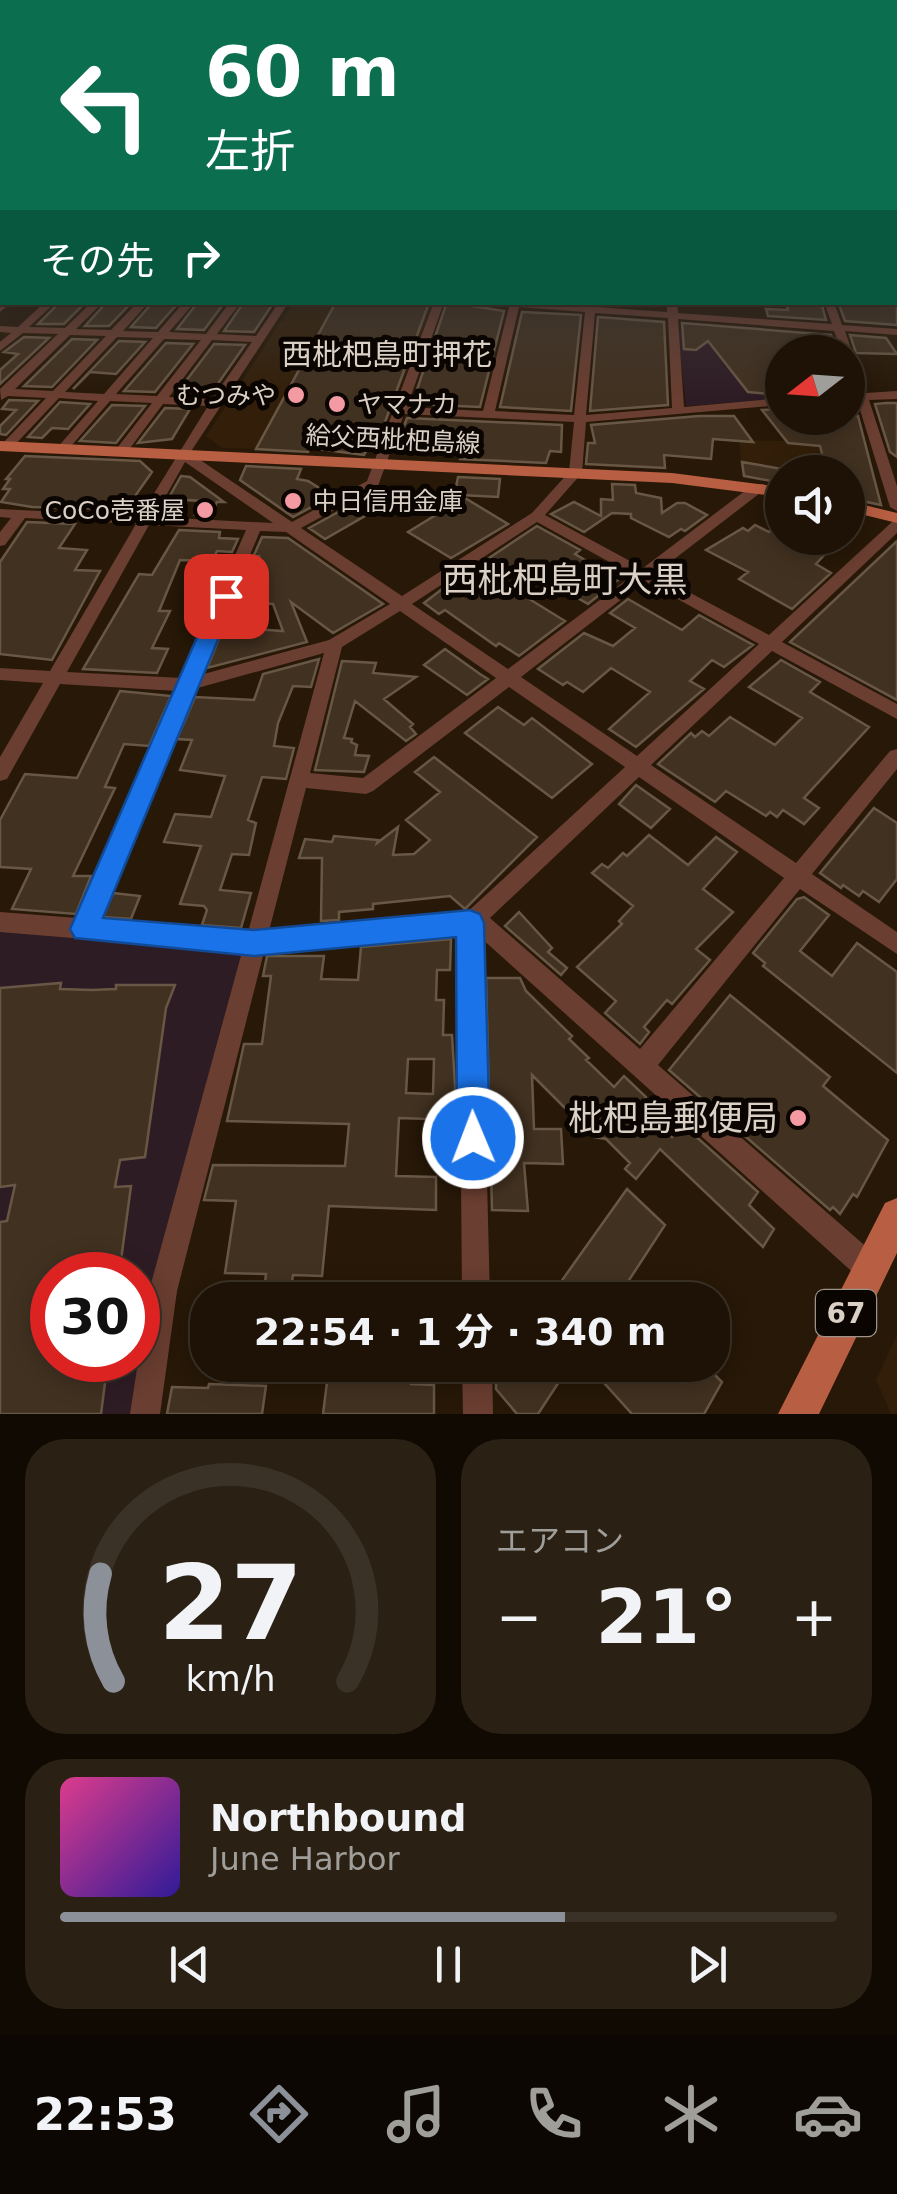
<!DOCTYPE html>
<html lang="ja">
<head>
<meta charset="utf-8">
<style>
	body { margin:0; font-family:"DejaVu Sans","Noto Sans JP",sans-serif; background:#2a2013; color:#f1f3f6; height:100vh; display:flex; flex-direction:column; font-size:38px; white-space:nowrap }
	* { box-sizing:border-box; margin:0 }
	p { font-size:32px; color:#a09e9a }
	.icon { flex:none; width:55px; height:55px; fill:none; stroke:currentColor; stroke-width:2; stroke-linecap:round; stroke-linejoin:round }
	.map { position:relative; height:1414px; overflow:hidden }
	.sheet { display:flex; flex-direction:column; gap:25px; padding:25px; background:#100a03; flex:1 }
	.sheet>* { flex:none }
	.guide { position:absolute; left:0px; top:0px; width:898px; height:305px; box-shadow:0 5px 25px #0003,0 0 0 2px #3b3227; background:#0b6e4f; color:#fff; overflow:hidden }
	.needle { width:65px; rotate:253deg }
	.tools { position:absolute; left:765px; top:335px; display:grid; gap:20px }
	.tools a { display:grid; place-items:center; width:100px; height:100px; border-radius:50%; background:#1d1205; box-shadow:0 5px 25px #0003,0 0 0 2px #3b3227; font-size:50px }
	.speed { position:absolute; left:30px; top:1252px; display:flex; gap:20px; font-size:50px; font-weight:700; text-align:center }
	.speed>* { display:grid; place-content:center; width:130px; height:130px; border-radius:50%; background:#1d1205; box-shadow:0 5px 25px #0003,0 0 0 2px #3b3227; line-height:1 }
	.speed .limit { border:15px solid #d22; background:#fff; color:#111 }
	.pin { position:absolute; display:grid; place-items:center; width:85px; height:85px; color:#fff; margin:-42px; border-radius:20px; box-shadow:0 5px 15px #0006 }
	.me { position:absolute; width:110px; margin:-55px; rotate:359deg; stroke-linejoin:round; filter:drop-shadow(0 0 8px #0008) }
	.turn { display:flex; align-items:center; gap:35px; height:210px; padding:0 40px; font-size:45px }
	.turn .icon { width:130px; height:130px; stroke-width:2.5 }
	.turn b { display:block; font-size:70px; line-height:85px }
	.then { display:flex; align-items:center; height:95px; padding:0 40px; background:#0003; gap:20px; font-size:38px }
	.big { font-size:75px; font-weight:700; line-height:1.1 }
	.sheet .tile { flex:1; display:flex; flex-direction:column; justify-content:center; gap:15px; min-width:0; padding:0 35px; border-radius:40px; background:#2a2013 }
	.sheet .dial { align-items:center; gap:0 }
	.dial svg { height:260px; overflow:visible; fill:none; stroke:#3b3227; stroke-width:7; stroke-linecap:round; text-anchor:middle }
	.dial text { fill:#f1f3f6; stroke:none }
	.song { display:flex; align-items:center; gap:30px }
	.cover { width:120px; height:120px; border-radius:15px; background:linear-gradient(135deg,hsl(330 70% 55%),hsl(250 70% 35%)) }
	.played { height:10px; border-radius:5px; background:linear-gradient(90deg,#8c9099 65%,#3b3227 65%) }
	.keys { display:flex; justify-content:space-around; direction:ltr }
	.heat { display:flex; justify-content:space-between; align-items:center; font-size:55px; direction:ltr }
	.sheet .tiles { flex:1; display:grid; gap:25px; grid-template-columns:1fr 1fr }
	.tile:last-child { grid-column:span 2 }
	.trip { position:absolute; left:190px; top:1282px; width:540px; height:100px; border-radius:40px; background:#1d1205; box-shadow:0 5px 25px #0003,0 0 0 2px #3b3227; font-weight:700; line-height:100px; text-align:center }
	.tab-bar { display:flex; height:160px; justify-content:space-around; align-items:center; background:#0c0702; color:#a09e9a }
	.tab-bar .icon { width:70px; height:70px }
	.tab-bar .active { color:#8c9099 }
	.tab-bar b { font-size:45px; color:#f1f3f6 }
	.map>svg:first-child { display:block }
</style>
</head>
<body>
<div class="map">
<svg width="897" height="1414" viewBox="0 0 897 1414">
	<rect width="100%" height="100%" fill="#271807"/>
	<path fill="#331f09" d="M293,303H433L375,453L222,448L206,436Z
		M739,440L818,442L826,472H782V483L743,477Z
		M897,1335V1414H891L876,1380Z"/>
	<path fill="#2e1c24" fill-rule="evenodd" d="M678,332L799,341L802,352H782V399L686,406Z
		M0,930L244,950L144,1313L132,1414H0ZM52,1275H138V1360H52Z"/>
	<path fill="#413120" stroke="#695745" stroke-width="2.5" fill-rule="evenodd" d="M60,302H86L64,324H38Z
		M107,302H132L109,326H85Z
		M153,302H179L156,328L131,327Z
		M198,302H225L204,330L177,329Z
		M244,302H274L254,332L224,331Z
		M336,302L429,303L381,433H376L364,455L309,448L308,452L256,449Z
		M447,302L504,311L480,407L412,404Z
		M786,302H821L826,320L768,316L766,309L788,310Z
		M838,302H892L897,307V325L845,321Z
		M522,312L581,315L571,411L500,407Z
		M598,317L664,322L668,405L590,411Z
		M682,323L831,335L838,352H782V395L748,392L708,341L696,350L684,349Z
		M850,335L886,338L897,354L856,353Z
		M24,337L49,338L0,384V370L18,354L4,352Z
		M72,339L97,340L52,387L24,386Z
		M119,341L145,342L116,374L90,372L73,389Z
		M166,343L193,344L155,392L124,391Z
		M214,344L245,345L210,395L176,394Z
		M9,400L38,401L6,435L0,434V426L16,410L2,409Z
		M60,402L90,404L68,429L52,428L42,438L28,437Z
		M886,403H897V457L890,452L875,404Z
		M112,405L145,406L116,443L80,441Z
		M165,408L190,409L172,439L138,443Z
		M782,409V418L858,416L881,505L848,498V472H827L820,446L788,443L762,410Z
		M699,416H734L753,442L713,439L711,459L664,455L665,468L586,464L588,443H595L591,425Z
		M407,418L562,425L561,452L550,451L546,463L460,459L462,435L401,434Z
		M25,456L140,461L152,472L126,509L32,507L1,502L10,489H3L10,479H6Z
		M742,462L782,469V483L744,476Z
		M246,466L301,469L297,479L308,481L332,496L293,517L240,480Z
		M181,476L190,477L224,502H217L210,516L195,515L202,501L168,499Z
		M458,477L500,479L498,497L460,495L508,524L451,558L408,532L444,510L448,488L455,492Z
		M612,484L635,485L636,493L661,498L662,513L677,503H685L707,515L685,531L681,529L669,537L631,518V514L612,513L584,532L551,514L574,502L601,516V499L613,500Z
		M362,499L379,508L325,539L309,528Z
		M782,521V538H840L816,564L831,573L792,609L739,579L748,572L706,550L743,528L748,531L755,525L769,532Z
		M27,522L75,524L59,548L87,550L75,570L100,571L52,660L0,654V562Z
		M537,526L580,550L575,554L618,580L588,604L518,563L505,584L565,621L519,656L499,643L496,646L445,610L439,614L424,603L446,586L463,597L488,581L483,578L498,568L486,560Z
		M179,530L220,532L219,538L238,539L232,552L217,551L212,561L180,560L159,611H170L152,648L168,649L157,673L83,669L139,574L152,575Z
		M262,537L288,538L383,604L333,633L291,602L307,642L207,668L224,627L283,631L273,604L242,602L259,556L254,555Z
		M897,541V700L790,642Z
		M628,599L682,630L699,615L753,645L724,667L712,660L690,681L704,689L636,747L609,729L650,692L611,668L583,692L567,682L563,685L538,669L584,633L613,646L635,628L610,613Z
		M445,649L480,674L488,679L467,695L424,665Z
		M319,659L311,687L293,686L278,723L274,746L294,748L286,779L262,777L248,820L256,823L249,855L232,854L220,890L251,893L241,928L202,925L207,910L204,906L180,904L201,846L164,842L175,814L211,817L225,776L180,770L192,740L177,739L195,697L254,700L263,674Z
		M781,660L820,682L810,692L869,727L804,798L819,808L804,824L783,810L777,817L770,812L766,816L726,791L715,802L658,764L691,733L695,737L702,731L709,736L730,717L775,745L802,718L749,687Z
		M342,661L376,663L373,673L416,677L384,699L413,724L410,727L416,734L406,741L355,701L344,738L352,739L351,742L357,745L355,755L369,756L364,772L315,770Z
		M120,691L171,696L149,746L124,744L105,787L115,788L73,876H91L76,914L12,909L31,869L0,867V820L25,774L77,778Z
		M498,707L524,725L532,718L592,764L552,798L465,733Z
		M434,757L537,837L465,909L450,896L373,904V909L339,912V920L321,921L322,858H299L305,839L332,842L334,836L378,840L377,843L398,827L393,855L414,854L430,840L406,820L440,792L415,772Z
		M636,785L670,809L651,828L619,804Z
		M874,808L897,823V879L879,902L863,891L859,896L843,885L841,888L820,873Z
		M649,835L688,865L716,837L737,852L703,889L733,912L696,949L710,960L672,1004L667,1000L644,1027L649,1032L640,1044L605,1013L616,1001L577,967L622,924L619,921L633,906L592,873L602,864L608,868L623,853L627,856Z
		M113,893L140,896L131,919L103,917Z
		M804,897L829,915L800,951L832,976L857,943L897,972V1073L763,966L765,963L753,953L797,899Z
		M519,912L552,948L548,952L567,968L561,975L505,926Z
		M451,939L450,970H437L436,1000H444L443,1035H452L457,1120L399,1118L396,1176L436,1177V1210L329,1206L322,1276L293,1275L289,1300H263L266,1274L225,1273L236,1201L204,1200L213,1165L345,1166L349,1124L227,1121L244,1044H262L271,976H263L267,956H324L321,979L358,980L361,947ZM408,1059H434L433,1094L406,1093Z
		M486,978H520L526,991L572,1036L569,1039L589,1058L586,1060L614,1087L624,1076L646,1097L639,1106L672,1137L682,1124L758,1192L749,1205L774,1229L763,1247L660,1149L636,1179L625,1169L630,1163L606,1139L594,1137L532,1075L534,1129H561L563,1164L524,1163L528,1211L492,1210Z
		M61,983L60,989L92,990L116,989V985H175L166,1008L145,1157L120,1160L115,1187L131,1186L119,1275H52V1360H108L101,1414H0V1222L7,1221L15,1185L0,1187V988Z
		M730,995L830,1077L823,1086L888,1140L857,1197L853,1194L840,1214L833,1207L830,1210L669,1070Z
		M627,1189L665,1225L616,1300H548Z
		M334,1282L401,1284L400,1300H333Z
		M259,1365H308L307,1381L257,1380Z
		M337,1365H411V1384L434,1385V1414H323L327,1382H335Z
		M507,1365H570L538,1414H517L496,1389V1380Z
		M603,1365H705L722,1382L704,1414H632L597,1375Z
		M209,1384L266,1386L262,1414H167L172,1387L208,1388Z"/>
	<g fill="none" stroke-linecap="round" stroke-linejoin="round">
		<path fill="#6a3e31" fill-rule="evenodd" d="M895,211H897V216H895Z
			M0,233L2,234V238L0,239Z
			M895,241H897V247H895Z
			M0,247H2V253H0Z
			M895,256H897V262H895Z
			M0,275H2V281H0Z
			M895,296L897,297V303L895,302Z
			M2,301L12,302L0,312V303Z
			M45,302H56L29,327L65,328L92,302H103L76,329L111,330L138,302H149L123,331L158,332L184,302H195L169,332L206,334L230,302H241L217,334L256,336L279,302H289L190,453L292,522L367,481L434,302H444L407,407L483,411L509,307L482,302L586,306V302H596V307L667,312V302H677L678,313L832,324L824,302H834L842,325L897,329V335L845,331L866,393L897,391V399L869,400L897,486V511L890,507L857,400H848V394L855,393L848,370V352H842L834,331L678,319L684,407L782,398V405L586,422L582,473L545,515L643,568L754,484H764V490L655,574L769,635L892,522L897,521V533L782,642L897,704V719L772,651L651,765L796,863L890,751L897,749V769L812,874L897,932V954L800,889L658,1065L878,1257L882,1267L878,1277L868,1281L858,1277L481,938L490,1300H462L459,934L264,952L177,1291L160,1414H130L149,1291L242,952L0,932V912L78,918L177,691L60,684L7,779L0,781V757L43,683L0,680V668L50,671L136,524L25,518L5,545L0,546V532L11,518L0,517V509L140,516L208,406L163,404L125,455L120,456L114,452L152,403L110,401L66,452L62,453L56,449L98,401L59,398L11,449H3V443L46,398L8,396L1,400L0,389L58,334L23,333L0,351V342L11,333L0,332V326L18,327ZM519,307L585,312L574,415L495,411ZM595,313L668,318L672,408L586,415ZM70,335L106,336L53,391L15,389ZM117,337L153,338L104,394L65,392ZM164,339L201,340L157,396L116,394ZM212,340L252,342L212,399L169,397ZM404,414L574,422L569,472L532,513L402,596L301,528L378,486ZM185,462L273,523L154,517ZM537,522L633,575L508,669L412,604ZM149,525L246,530L182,678L67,672ZM260,531L286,532L390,604L329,640L200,675ZM645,581L759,644L637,756L521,677ZM400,611L496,678L363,778L310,773L342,647ZM324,653L248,932L98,920L194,689ZM509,687L625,767L465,914L269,931L306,788L366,794L373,791ZM639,777L784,878L640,1049L490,918Z
			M462,1365H492L493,1414H463Z"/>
		<path fill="#b85e42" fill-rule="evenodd" d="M0,441L672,473L782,487V497L672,483L0,451Z
			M848,501L897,513V523L848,511Z
			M897,1198V1253L819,1414H778L885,1203Z"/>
	</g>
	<linearGradient id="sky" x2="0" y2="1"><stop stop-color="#150d04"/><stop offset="0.5" stop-color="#413d3c"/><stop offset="1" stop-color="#413d3c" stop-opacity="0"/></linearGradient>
	<rect width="897" height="399" fill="url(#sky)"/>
	<path fill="#1a73e8" stroke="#114b97" stroke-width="2.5" d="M226,590L236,596L103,918L254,930L470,910L480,914L484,923L490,1138L485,1150L473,1155L462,1150L457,1138L456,937L254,956L75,938L70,929L215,596Z"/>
	<g fill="#f49aa3" stroke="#0b0502" stroke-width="4">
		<circle cx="296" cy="395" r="10"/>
		<circle cx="337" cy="404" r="10"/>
		<circle cx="293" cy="501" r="10"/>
		<circle cx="205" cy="510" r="10"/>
		<circle cx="798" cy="1118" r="10"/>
	</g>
	<g text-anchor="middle" stroke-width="10" stroke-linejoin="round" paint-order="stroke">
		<g font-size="25" fill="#dad0c6" stroke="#0b0502" text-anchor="end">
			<text x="276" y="404">むつみや</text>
			<text x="357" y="413" text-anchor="start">ヤマナカ</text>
			<text x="313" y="510" text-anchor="start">中日信用金庫</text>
			<text x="185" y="519">CoCo壱番屋</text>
		</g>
		<g font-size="25" fill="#dad0c6" stroke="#0b0502">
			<text transform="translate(393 439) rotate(3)" y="9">給父西枇杷島線</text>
		</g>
		<rect fill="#0b0502" stroke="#9c938b" stroke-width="2.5" x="816" y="1290" width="60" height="46" rx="8"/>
		<g font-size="28" font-weight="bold" fill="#dad0c6">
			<text x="846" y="1323">67</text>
		</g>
		<g font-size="30" fill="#dad0c6" stroke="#0b0502">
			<text x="387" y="365">西枇杷島町押花</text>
		</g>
		<g font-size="35" fill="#dad0c6" stroke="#0b0502">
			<text x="565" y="592">西枇杷島町大黒</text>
		</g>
		<g font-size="35" fill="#dad0c6" stroke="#0b0502" text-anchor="end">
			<text x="778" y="1130">枇杷島郵便局</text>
		</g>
	</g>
</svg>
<div class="tools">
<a><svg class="needle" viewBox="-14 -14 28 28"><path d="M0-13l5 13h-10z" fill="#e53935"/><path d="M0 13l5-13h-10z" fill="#a09e9a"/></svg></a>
<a><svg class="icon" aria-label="sound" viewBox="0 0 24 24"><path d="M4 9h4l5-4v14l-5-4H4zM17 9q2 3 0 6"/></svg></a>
</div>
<div class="speed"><div class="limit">30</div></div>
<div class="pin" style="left:226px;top:596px;background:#d93025"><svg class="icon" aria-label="arrive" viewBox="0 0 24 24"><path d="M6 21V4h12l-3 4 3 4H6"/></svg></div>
<svg class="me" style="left:473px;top:1138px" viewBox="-20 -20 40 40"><circle r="17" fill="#1a73e8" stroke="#fff" stroke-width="3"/><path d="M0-11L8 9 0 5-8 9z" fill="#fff"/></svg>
<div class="trip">22:54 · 1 分 · 340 m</div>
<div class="guide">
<div class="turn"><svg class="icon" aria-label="left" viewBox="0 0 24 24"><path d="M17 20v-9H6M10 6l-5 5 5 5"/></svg><div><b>60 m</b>左折</div></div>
<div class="then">その先<svg class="icon" aria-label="right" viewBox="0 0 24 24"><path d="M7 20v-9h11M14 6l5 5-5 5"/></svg></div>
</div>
</div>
<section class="sheet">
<div class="tiles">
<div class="tile dial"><svg viewBox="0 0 100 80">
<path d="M14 69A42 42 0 1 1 86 69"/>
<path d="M14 69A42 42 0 0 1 10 36" stroke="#8c9099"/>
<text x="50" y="56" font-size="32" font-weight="700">27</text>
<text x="50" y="72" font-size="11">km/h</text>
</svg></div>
<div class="tile"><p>エアコン</p>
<div class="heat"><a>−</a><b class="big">21°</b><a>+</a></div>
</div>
<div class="tile">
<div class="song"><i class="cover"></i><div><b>Northbound</b><p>June Harbor</p></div></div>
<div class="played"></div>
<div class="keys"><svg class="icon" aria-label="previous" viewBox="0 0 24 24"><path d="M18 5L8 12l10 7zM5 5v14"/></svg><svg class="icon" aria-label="pause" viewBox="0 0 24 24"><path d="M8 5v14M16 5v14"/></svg><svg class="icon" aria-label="next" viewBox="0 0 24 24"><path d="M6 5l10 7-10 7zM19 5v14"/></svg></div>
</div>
</div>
</section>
<nav class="tab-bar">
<b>22:53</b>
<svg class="icon active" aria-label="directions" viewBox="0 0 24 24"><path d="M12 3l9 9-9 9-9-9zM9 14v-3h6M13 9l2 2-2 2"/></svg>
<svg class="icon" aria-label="music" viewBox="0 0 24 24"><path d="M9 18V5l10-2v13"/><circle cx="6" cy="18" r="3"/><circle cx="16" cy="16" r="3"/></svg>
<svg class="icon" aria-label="phone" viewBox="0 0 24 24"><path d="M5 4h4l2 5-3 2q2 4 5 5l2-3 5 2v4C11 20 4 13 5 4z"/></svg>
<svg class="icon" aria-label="climate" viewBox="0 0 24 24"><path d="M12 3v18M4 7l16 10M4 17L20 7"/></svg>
<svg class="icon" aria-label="car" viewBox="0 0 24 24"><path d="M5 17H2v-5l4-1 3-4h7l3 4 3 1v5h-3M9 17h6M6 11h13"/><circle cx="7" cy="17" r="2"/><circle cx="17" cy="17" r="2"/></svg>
</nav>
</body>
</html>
